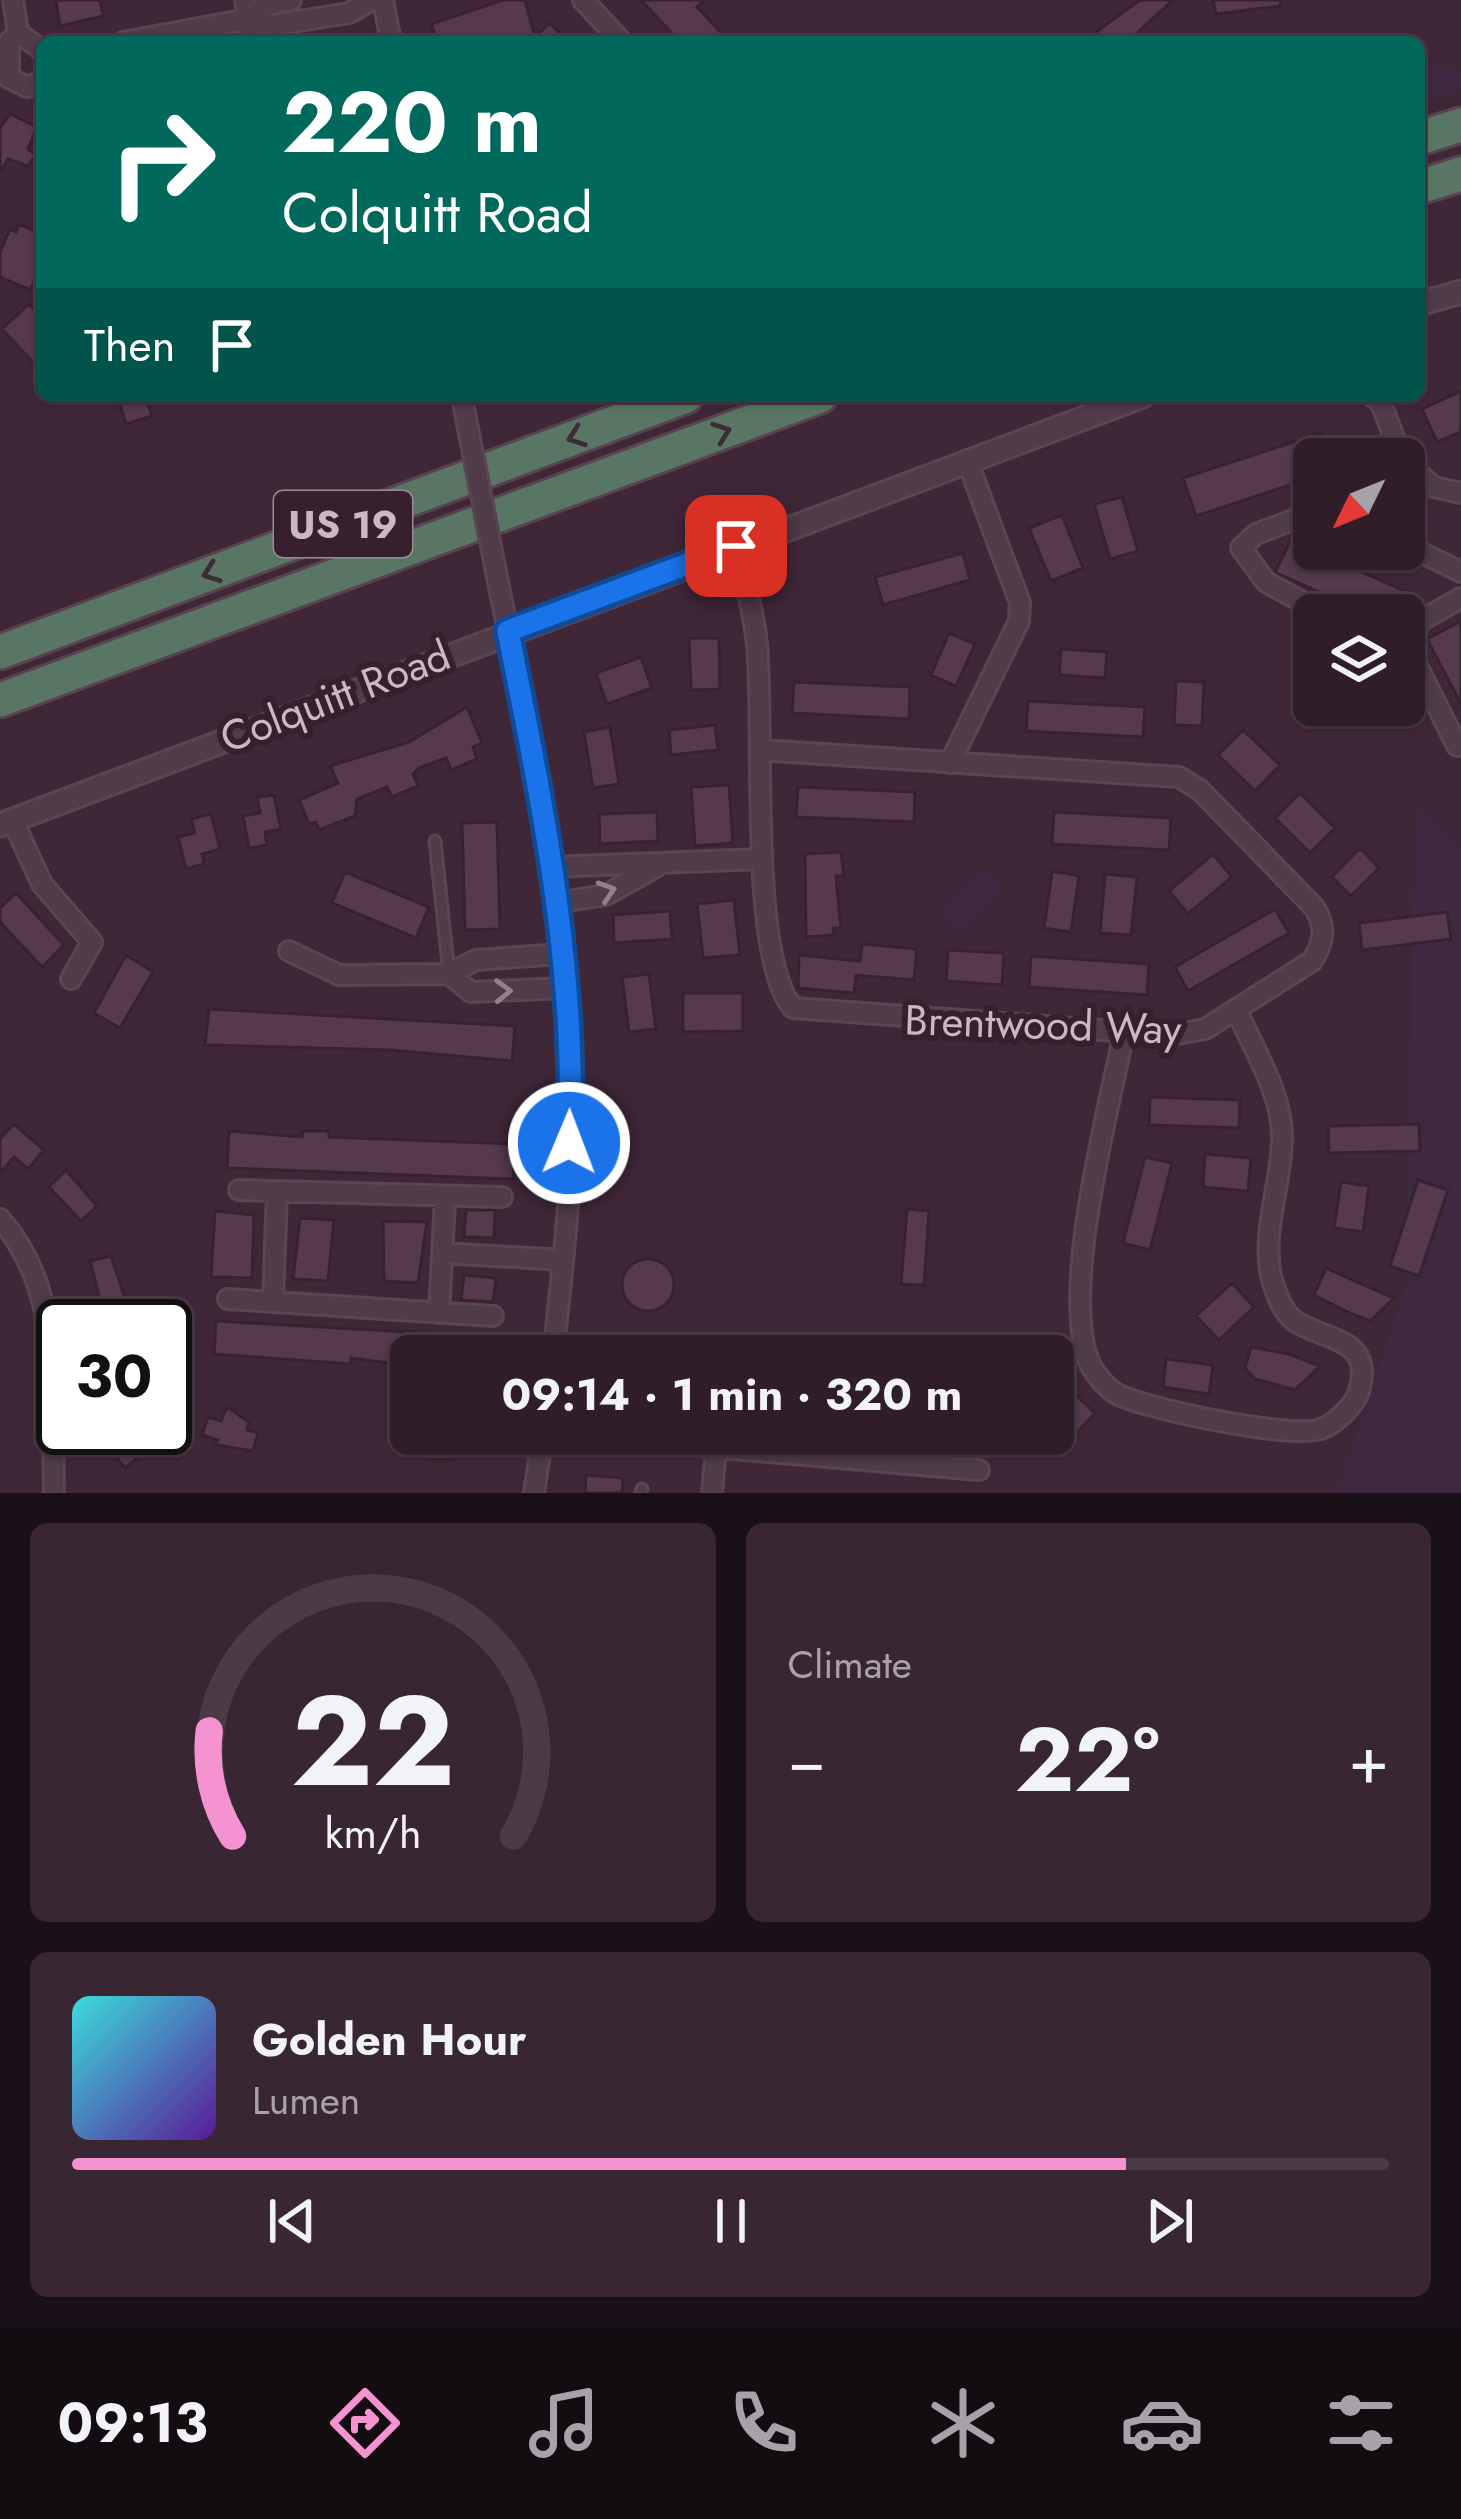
<!DOCTYPE html>
<html lang="en">
<head>
<meta charset="utf-8">
<style>
	body { margin:0; font-family:Jost,sans-serif; background:#382632; color:#f1f3f6; height:100vh; display:flex; flex-direction:column; font-size:45px; white-space:nowrap }
	* { box-sizing:border-box; margin:0 }
	p { font-size:39px; color:#a8a2a8 }
	.icon { flex:none; width:66px; height:66px; fill:none; stroke:currentColor; stroke-width:2; stroke-linecap:round; stroke-linejoin:round }
	.map { position:relative; height:1493px; overflow:hidden }
	.drawer { display:flex; flex-direction:column; gap:30px; padding:30px; background:#1a1017; flex:1 }
	.drawer>* { flex:none }
	.top-card { position:absolute; left:36px; top:36px; width:1389px; height:366px; border-radius:18px; box-shadow:0 3px 9px #0004,0 0 0 3px #4b3b47; background:#00695c; color:#fff; overflow:hidden }
	.needle { width:78px; rotate:227deg }
	.fabs { position:absolute; left:1293px; top:438px; display:grid; gap:24px }
	.fabs a { display:grid; place-items:center; width:132px; height:132px; border-radius:18px; background:#301d2a; box-shadow:0 3px 9px #0004,0 0 0 3px #4b3b47; font-size:60px }
	.speed { position:absolute; left:36px; top:1299px; display:flex; gap:24px; font-size:60px; font-weight:700; text-align:center }
	.speed>* { display:grid; place-content:center; width:156px; height:156px; border-radius:50%; background:#301d2a; box-shadow:0 3px 9px #0004,0 0 0 3px #4b3b47; line-height:1 }
	.speed .limit { border:6px solid #111; border-radius:18px; background:#fff; color:#111 }
	.pin { position:absolute; display:grid; place-items:center; width:102px; height:102px; color:#fff; margin:-51px; border-radius:24px; box-shadow:0 6px 18px #0006 }
	.me { position:absolute; width:132px; margin:-66px; rotate:1deg; stroke-linejoin:round; filter:drop-shadow(0 0 9px #0008) }
	.turn { display:flex; align-items:center; gap:42px; height:252px; padding:0 48px; font-size:54px }
	.turn .icon { width:156px; height:156px; stroke-width:2.5 }
	.turn b { display:block; font-size:84px; line-height:102px }
	.then { display:flex; align-items:center; height:114px; padding:0 48px; background:#0003; gap:24px; font-size:45px }
	.big { font-size:90px; font-weight:700; line-height:1.1 }
	.drawer .card { flex:1; display:flex; flex-direction:column; justify-content:center; gap:18px; min-width:0; padding:0 42px; border-radius:18px; background:#382632 }
	.drawer .dial { align-items:center; gap:0 }
	.dial svg { height:312px; overflow:visible; fill:none; stroke:#4b3b47; stroke-width:7; stroke-linecap:round; text-anchor:middle }
	.dial text { fill:#f1f3f6; stroke:none }
	.song { display:flex; align-items:center; gap:36px }
	.cover { width:144px; height:144px; border-radius:18px; background:linear-gradient(135deg,hsl(180 70% 55%),hsl(270 70% 35%)) }
	.played { height:12px; border-radius:6px; background:linear-gradient(90deg,#f493d0 80%,#4b3b47 80%) }
	.keys { display:flex; justify-content:space-around; direction:ltr }
	.heat { display:flex; justify-content:space-between; align-items:center; font-size:66px; direction:ltr }
	.drawer .tiles { flex:1; display:grid; gap:30px; grid-template-columns:1fr 1fr }
	.card:last-child { grid-column:span 2 }
	.trip { position:absolute; left:390px; top:1335px; width:684px; height:120px; border-radius:18px; background:#301d2a; box-shadow:0 3px 9px #0004,0 0 0 3px #4b3b47; font-weight:700; line-height:120px; text-align:center }
	.menu { display:flex; height:192px; justify-content:space-around; align-items:center; background:#130c11; color:#a8a2a8 }
	.menu .icon { width:84px; height:84px }
	.menu .current { color:#f493d0 }
	.menu b { font-size:54px; color:#f1f3f6 }
	.map>svg:first-child { display:block }
</style>
</head>
<body>
<div class="map">
<svg width="1461" height="1493" viewBox="0 0 1461 1493">
	<rect width="100%" height="100%" fill="#402738"/>
	<path fill="#3f2941" d="M1429,64L1461,71V89L1419,103V66Z
		M1415,802L1461,853V1493H1338L1406,1284Z
		M983,870L1001,889L958,930L940,910Z"/>
	<path fill="#56394d" stroke="#382230" stroke-width="3" d="M56,0H100L103,16L60,26Z
		M503,0H525L535,37L550,23L568,42H438L431,24Z
		M641,0H705L697,7L730,42H680Z
		M1140,0H1173L1127,42H1104L1096,32Z
		M1213,0H1280L1281,6L1216,14Z
		M10,114L37,127L28,149L36,155L28,166L8,159L0,172V128Z
		M19,224L42,234V266L30,290L0,277V252L10,229L16,232Z
		M29,304L42,318V372L2,329Z
		M1461,391V432L1437,442L1422,409Z
		M117,396H145L152,416L126,424Z
		M1321,433L1329,459H1314V477L1196,516L1183,478Z
		M1122,497L1138,551L1110,559L1094,504Z
		M1062,515L1083,568L1051,581L1029,528Z
		M1294,534L1314,543V549L1357,562L1354,568L1406,592L1395,615H1370L1275,572Z
		M963,553L970,580L883,605L875,577Z
		M1461,621V704L1427,639Z
		M949,633L975,644L956,686L931,675Z
		M689,638H719L720,689L691,690Z
		M1061,649L1107,652L1105,678L1059,675Z
		M641,657L652,688L607,704L596,673Z
		M1176,681L1204,682L1202,726L1174,725Z
		M794,682L910,687L909,719L792,713Z
		M1028,701L1145,707L1143,737L1026,731Z
		M467,707L482,743L473,747L477,759L451,770L446,758L419,768L413,774L418,786L392,797L387,787L357,799L355,816L319,830L316,822L309,824L299,800L338,783L330,766L409,742Z
		M715,725L718,750L671,755L669,730Z
		M610,727L619,784L593,788L584,732Z
		M1243,730L1280,765L1255,791L1218,755Z
		M729,785L733,843L695,846L691,787Z
		M798,787L915,792L914,822L796,817Z
		M1300,793L1335,828L1310,853L1275,818Z
		M274,795L281,829L265,832L267,845L249,848L243,816L260,813L257,797Z
		M657,812L658,841L600,844L599,814Z
		M1054,812L1171,818L1169,850L1052,844Z
		M211,814L220,849L202,854L204,864L186,869L178,837L195,833L191,819Z
		M497,822L500,929L465,930L462,823Z
		M1360,848L1379,868L1351,896L1332,877Z
		M841,852L844,876H836L841,928H833L834,935L806,937L805,854Z
		M1213,854L1232,877L1188,914L1169,891Z
		M1052,871L1079,876L1071,932L1044,928Z
		M345,872L429,907L416,938L332,903Z
		M1105,874L1137,877L1131,935L1100,933Z
		M16,893L64,945L42,967L0,922V908Z
		M734,900L740,955L703,958L697,904Z
		M1275,909L1289,933L1188,991L1175,967Z
		M670,911L672,939L614,943L613,915Z
		M1447,912L1451,939L1362,950L1359,923Z
		M862,944L917,949L914,980L856,975L854,993L798,988L799,955L860,961Z
		M948,950L1004,953L1002,985L946,981Z
		M126,955L153,972L120,1028L94,1013Z
		M1031,956L1149,964L1147,995L1029,987Z
		M649,974L656,1029L629,1032L622,977Z
		M683,993H743V1031L683,1032Z
		M209,1009L515,1026L512,1061L391,1050L205,1045Z
		M1150,1097L1240,1100L1239,1128L1149,1125Z
		M14,1124L44,1150L28,1169L14,1157L0,1173V1139Z
		M1419,1124L1420,1151L1329,1153L1328,1126Z
		M229,1131L302,1137L303,1131H329V1137L515,1144L513,1179L227,1168Z
		M1205,1154L1251,1158L1248,1191L1203,1187Z
		M1145,1157L1172,1163L1150,1250L1123,1243Z
		M66,1170L97,1206L81,1221L49,1187Z
		M1418,1180L1448,1190L1419,1276L1390,1266Z
		M1341,1182L1369,1186L1363,1232L1334,1228Z
		M907,1209L929,1211L924,1285L901,1284Z
		M466,1210H495L494,1238L464,1237Z
		M215,1211L254,1215L252,1278L211,1277Z
		M300,1218L334,1220L328,1281L293,1279Z
		M383,1221L427,1222L418,1283L384,1281Z
		M111,1256L126,1301L102,1307L90,1261Z
		M622 1285a26 26 0 1 1 52 0a26 26 0 1 1-52 0Z
		M1326,1268L1350,1279L1394,1298L1370,1321L1352,1314L1314,1295Z
		M464,1275L496,1278L493,1302L461,1300Z
		M1232,1283L1254,1307L1219,1340L1196,1316Z
		M216,1321L498,1337L497,1356H411V1366L351,1358V1364L214,1354Z
		M1251,1347L1289,1354L1320,1366L1295,1390L1255,1379L1245,1368Z
		M1166,1359L1213,1365L1209,1394L1163,1387Z
		M1062,1382L1095,1413L1074,1436L1053,1416V1392Z
		M227,1407L249,1422L247,1430L258,1433L253,1451L216,1445L218,1440L202,1435L208,1417L221,1421Z
		M93,1428H121L144,1453L125,1468Z
		M428,1436L453,1437L452,1459L428,1458Z
		M586,1475L623,1478L622,1493H585Z"/>
	<g fill="none" stroke-linecap="round" stroke-linejoin="round">
		<defs>
			<path id="service" d="M435,841L449,974
				M641,1493L642,1489"/>
			<path id="minor" d="M13,0L18,33L42,50
				M245,0L252,42
				M383,0L391,42
				M583,0L622,42
				M248,19L267,5L291,0
				M18,33L9,42V78L27,87L42,81
				M123,42L248,19L274,25L349,13L372,0
				M1372,396L1381,403L1402,459
				M1404,461L1434,487L1461,493
				M1314,512L1256,534L1241,548L1266,582L1326,615
				M1404,544L1461,572
				M736,546C744,579 754,612 757,645C765,723 748,956 793,1008L1172,1035L1205,1029L1312,961C1324,942 1327,927 1314,907L1200,790L1179,777L760,750
				M499,587C534,756 567,928 571,1101C573,1186 562,1272 553,1356
				M1404,630L1461,598
				M1404,639L1457,746
				M950,763L1019,621L1020,603L967,460
				M12,819L42,884L92,942L71,979
				M550,867L762,859
				M555,903L606,895L656,867
				M289,951L339,975L449,974L476,960L560,954
				M449,974L471,992L563,988
				M1124,1032C1109,1109 1058,1297 1091,1366C1096,1375 1106,1387 1115,1393C1143,1409 1292,1439 1321,1429C1335,1424 1355,1405 1359,1391C1375,1337 1324,1341 1295,1321C1283,1313 1277,1296 1273,1283C1259,1239 1282,1183 1282,1138C1283,1095 1253,1048 1236,1009
				M239,1190L502,1197
				M0,1219C66,1293 51,1400 54,1493
				M442,1253L563,1260
				M228,1299L493,1316
				M273,1301L277,1192
				M439,1313L445,1199
				M558,1434L979,1470
				M534,1493L543,1434
				M712,1493L716,1448"/>
			<path id="tertiary" d="M1419,304L1461,292
				M0,825L1143,396"/>
			<path id="motorway" d="M1419,138L1461,125
				M1419,187L1461,174
				M0,652L686,396
				M0,700L820,396"/>
		</defs>
		<use href="#service" stroke="#5a4552" stroke-width="15"/>
		<use href="#minor" stroke="#5a4552" stroke-width="24"/>
		<use href="#tertiary" stroke="#5a4552" stroke-width="27"/>
		<use href="#motorway" stroke="#584351" stroke-width="39"/>
		<use href="#service" stroke="#503b49" stroke-width="9"/>
		<use href="#minor" stroke="#503b49" stroke-width="18"/>
		<use href="#tertiary" stroke="#503b49" stroke-width="21"/>
		<use href="#motorway" stroke="#597664" stroke-width="33"/>
		<defs>
			<path id="minor-bridge" d="M463,403L499,587"/>
		</defs>
		<use href="#minor-bridge" stroke="#5a4552" stroke-width="24" stroke-linecap="butt"/>
		<use href="#minor-bridge" stroke="#503b49" stroke-width="18"/>
	</g>
	<defs><path id="oneway-chevron" d="M-2-3.5L2.5 0L-2 3.5" fill="none" stroke-width="1.6" stroke-linecap="round" stroke-linejoin="round" transform="scale(3)"/></defs>
	<g stroke="#3b2d36">
		<use href="#oneway-chevron" transform="translate(722 432) rotate(-20)"/>
		<use href="#oneway-chevron" transform="translate(576 437) rotate(160)"/>
		<use href="#oneway-chevron" transform="translate(211 573) rotate(160)"/>
	</g>
	<g stroke="#94808d">
		<use href="#oneway-chevron" transform="translate(607 891) rotate(-18)"/>
		<use href="#oneway-chevron" transform="translate(503 991) rotate(-2)"/>
	</g>
	<g fill="none" stroke-linecap="round" stroke-linejoin="round">
		<defs>
			<path id="route" d="M569,1143C578,973 541,797 508,631L736,546"/>
		</defs>
		<use href="#route" stroke="#114b97" stroke-width="30"/>
		<use href="#route" stroke="#1a73e8" stroke-width="21"/>
	</g>
	<g text-anchor="middle" stroke-width="12" stroke-linejoin="round" paint-order="stroke">
		<rect fill="#36202e" stroke="#9e8a97" stroke-width="3" x="274" y="491" width="138" height="66" rx="9"/>
		<g font-size="39" font-weight="bold" fill="#cbb8c4">
			<text x="343" y="538">US 19</text>
		</g>
		<g font-size="42" fill="#cbb8c4" stroke="#36202e">
			<text transform="translate(335 696) rotate(-21)" y="15">Colquitt Road</text>
			<text transform="translate(1043 1024) rotate(2)" y="15">Brentwood Way</text>
		</g>
	</g>
</svg>
<div class="fabs">
<a><svg class="needle" viewBox="-14 -14 28 28"><path d="M0-13l5 13h-10z" fill="#e53935"/><path d="M0 13l5-13h-10z" fill="#a8a2a8"/></svg></a>
<a><svg class="icon" aria-label="layers" viewBox="0 0 24 24"><path d="M12 4l9 5-9 5-9-5zM3 14l9 5 9-5"/></svg></a>
</div>
<div class="speed"><div class="limit">30</div></div>
<div class="pin" style="left:736px;top:546px;background:#d93025"><svg class="icon" aria-label="arrive" viewBox="0 0 24 24"><path d="M6 21V4h12l-3 4 3 4H6"/></svg></div>
<svg class="me" style="left:569px;top:1143px" viewBox="-20 -20 40 40"><circle r="17" fill="#1a73e8" stroke="#fff" stroke-width="3"/><path d="M0-11L8 9 0 5-8 9z" fill="#fff"/></svg>
<div class="trip">09:14 · 1 min · 320 m</div>
<div class="top-card">
<div class="turn"><svg class="icon" aria-label="right" viewBox="0 0 24 24"><path d="M7 20v-9h11M14 6l5 5-5 5"/></svg><div><b>220 m</b>Colquitt Road</div></div>
<div class="then">Then<svg class="icon" aria-label="arrive" viewBox="0 0 24 24"><path d="M6 21V4h12l-3 4 3 4H6"/></svg></div>
</div>
</div>
<section class="drawer">
<div class="tiles">
<div class="card dial"><svg viewBox="0 0 100 80">
<path d="M14 69A42 42 0 1 1 86 69"/>
<path d="M14 69A42 42 0 0 1 8 42" stroke="#f493d0"/>
<text x="50" y="56" font-size="32" font-weight="700">22</text>
<text x="50" y="72" font-size="11">km/h</text>
</svg></div>
<div class="card"><p>Climate</p>
<div class="heat"><a>−</a><b class="big">22°</b><a>+</a></div>
</div>
<div class="card">
<div class="song"><i class="cover"></i><div><b>Golden Hour</b><p>Lumen</p></div></div>
<div class="played"></div>
<div class="keys"><svg class="icon" aria-label="previous" viewBox="0 0 24 24"><path d="M18 5L8 12l10 7zM5 5v14"/></svg><svg class="icon" aria-label="pause" viewBox="0 0 24 24"><path d="M8 5v14M16 5v14"/></svg><svg class="icon" aria-label="next" viewBox="0 0 24 24"><path d="M6 5l10 7-10 7zM19 5v14"/></svg></div>
</div>
</div>
</section>
<nav class="menu">
<b>09:13</b>
<svg class="icon current" aria-label="directions" viewBox="0 0 24 24"><path d="M12 3l9 9-9 9-9-9zM9 14v-3h6M13 9l2 2-2 2"/></svg>
<svg class="icon" aria-label="music" viewBox="0 0 24 24"><path d="M9 18V5l10-2v13"/><circle cx="6" cy="18" r="3"/><circle cx="16" cy="16" r="3"/></svg>
<svg class="icon" aria-label="phone" viewBox="0 0 24 24"><path d="M5 4h4l2 5-3 2q2 4 5 5l2-3 5 2v4C11 20 4 13 5 4z"/></svg>
<svg class="icon" aria-label="climate" viewBox="0 0 24 24"><path d="M12 3v18M4 7l16 10M4 17L20 7"/></svg>
<svg class="icon" aria-label="car" viewBox="0 0 24 24"><path d="M5 17H2v-5l4-1 3-4h7l3 4 3 1v5h-3M9 17h6M6 11h13"/><circle cx="7" cy="17" r="2"/><circle cx="17" cy="17" r="2"/></svg>
<svg class="icon" aria-label="filters" viewBox="0 0 24 24"><path d="M4 7h16M4 17h16"/><circle cx="9" cy="7" r="2"/><circle cx="15" cy="17" r="2"/></svg>
</nav>
</body>
</html>
